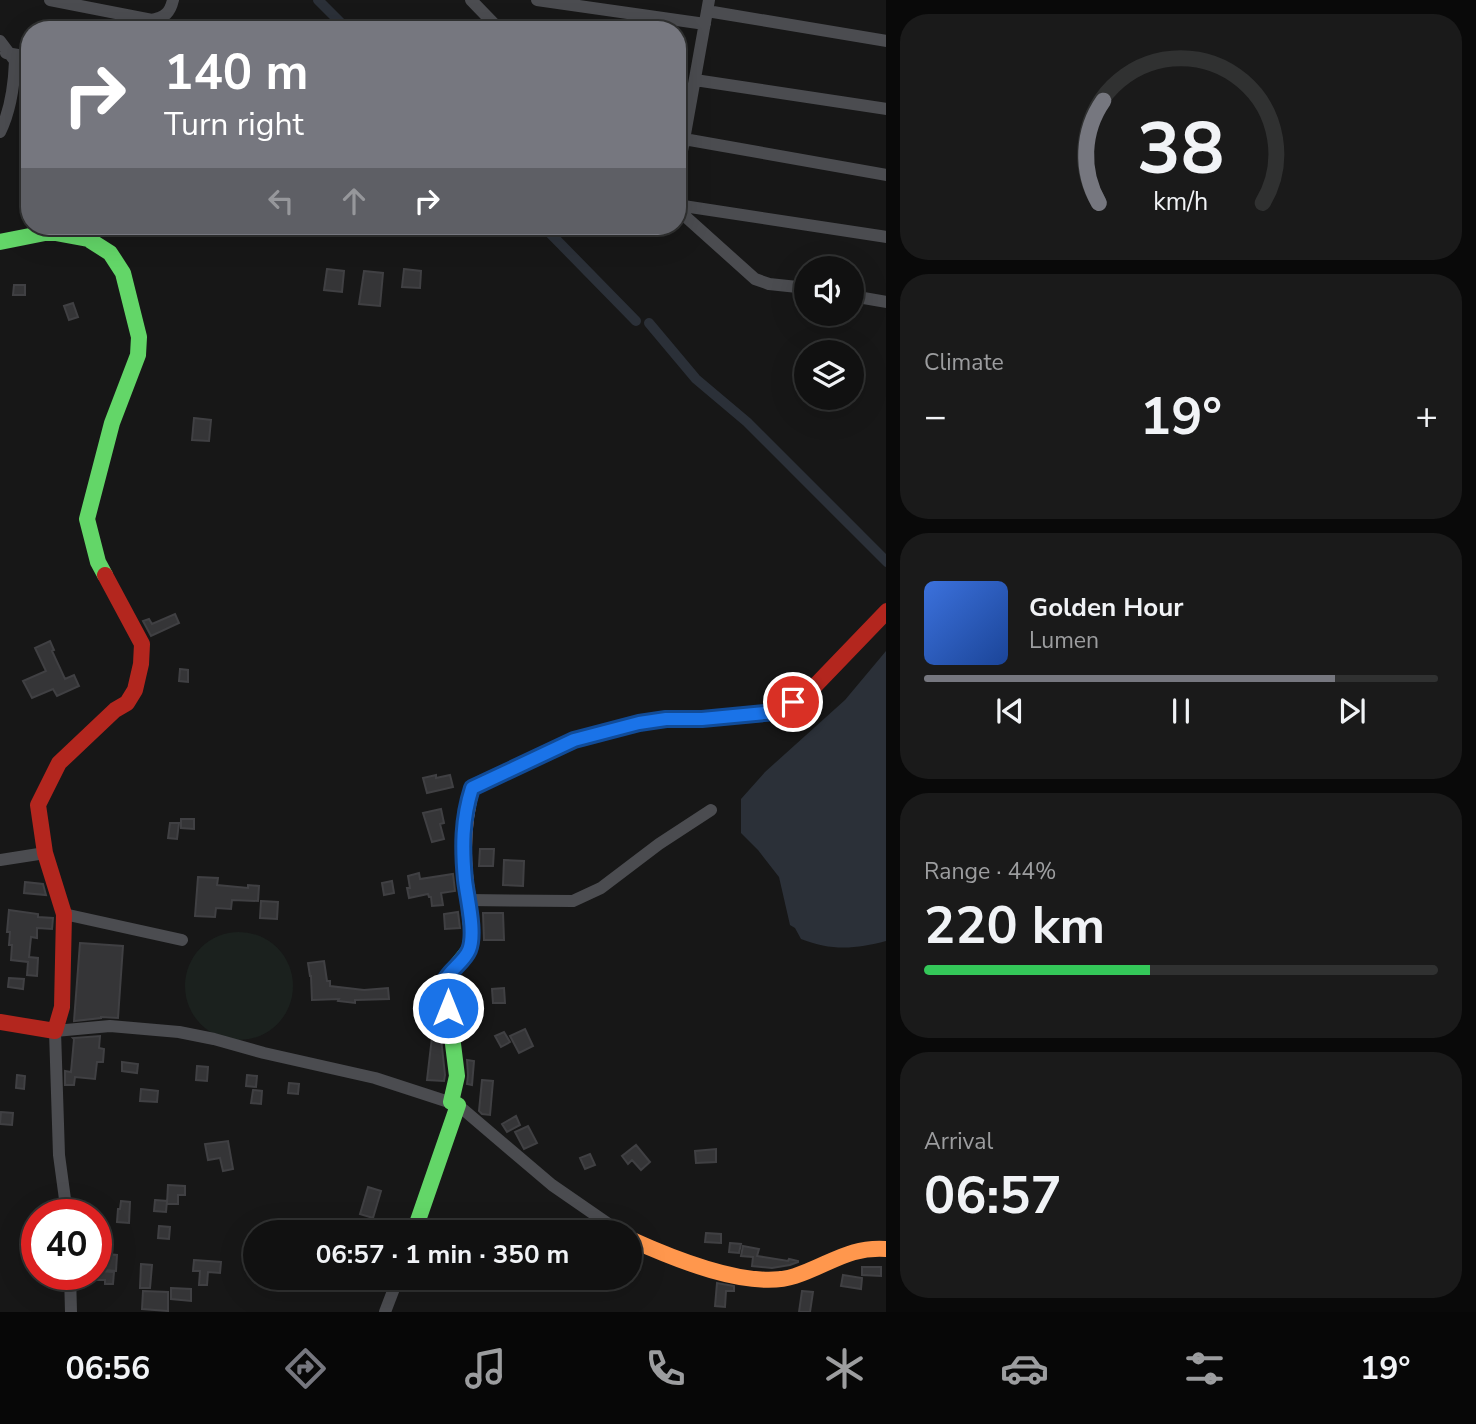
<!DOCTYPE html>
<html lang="en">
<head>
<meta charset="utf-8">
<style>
	body { margin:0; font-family:"Nunito Sans",sans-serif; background:#1a1a1a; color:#f1f3f6; height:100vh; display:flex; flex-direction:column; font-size:26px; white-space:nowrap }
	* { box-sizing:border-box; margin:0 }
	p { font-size:23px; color:#9c9d9f }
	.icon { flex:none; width:38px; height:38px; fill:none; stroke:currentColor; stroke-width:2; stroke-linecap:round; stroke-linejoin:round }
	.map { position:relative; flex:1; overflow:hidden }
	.drawer { display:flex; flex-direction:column; gap:14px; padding:14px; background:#090909; width:590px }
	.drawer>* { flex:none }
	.banner { position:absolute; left:21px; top:21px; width:665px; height:214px; border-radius:28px; box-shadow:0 7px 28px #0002,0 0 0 2px #303131; background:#76777f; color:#fff; overflow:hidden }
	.controls { position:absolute; left:794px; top:256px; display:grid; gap:14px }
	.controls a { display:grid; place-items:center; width:70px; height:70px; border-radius:50%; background:#111; box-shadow:0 7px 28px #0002,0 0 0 2px #303131; font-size:35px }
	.speed { position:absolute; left:21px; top:1199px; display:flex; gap:14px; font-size:35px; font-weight:700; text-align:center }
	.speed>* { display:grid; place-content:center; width:91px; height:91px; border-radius:50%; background:#111; box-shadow:0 7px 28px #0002,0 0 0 2px #303131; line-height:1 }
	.speed .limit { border:10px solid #d22; background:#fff; color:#111 }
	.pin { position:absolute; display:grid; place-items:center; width:60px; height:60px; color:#fff; margin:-30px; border:4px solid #fff; border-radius:50%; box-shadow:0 2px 7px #0007 }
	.me { position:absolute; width:77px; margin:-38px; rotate:0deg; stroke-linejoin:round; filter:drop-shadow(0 0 5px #0008) }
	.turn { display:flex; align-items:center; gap:24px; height:147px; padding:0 28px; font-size:32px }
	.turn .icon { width:91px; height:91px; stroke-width:2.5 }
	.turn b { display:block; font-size:49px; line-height:60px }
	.lanes { display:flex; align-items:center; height:66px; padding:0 28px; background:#0003; justify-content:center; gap:35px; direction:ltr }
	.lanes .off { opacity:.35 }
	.big { font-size:52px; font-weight:700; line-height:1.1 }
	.drawer .card { flex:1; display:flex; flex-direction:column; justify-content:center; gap:10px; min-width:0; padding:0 24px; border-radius:28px; background:#1a1a1a }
	.drawer .dial { align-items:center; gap:0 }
	.dial svg { height:182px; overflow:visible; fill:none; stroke:#303131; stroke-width:7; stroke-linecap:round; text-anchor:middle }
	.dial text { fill:#f1f3f6; stroke:none }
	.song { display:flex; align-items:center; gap:21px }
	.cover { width:84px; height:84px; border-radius:10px; background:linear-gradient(135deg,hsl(220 70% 55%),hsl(220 70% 35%)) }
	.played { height:7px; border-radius:4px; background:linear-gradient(90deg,#76777f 80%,#303131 80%) }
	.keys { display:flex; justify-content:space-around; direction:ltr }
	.heat { display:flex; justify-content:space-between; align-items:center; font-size:38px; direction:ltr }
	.charge { height:10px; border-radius:5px; background:linear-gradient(90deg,#34c759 44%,#303131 0) }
	.trip { position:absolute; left:243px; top:1220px; width:399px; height:70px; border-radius:35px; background:#111; box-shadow:0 7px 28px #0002,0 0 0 2px #303131; font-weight:700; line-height:70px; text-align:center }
	.tabs { display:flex; height:112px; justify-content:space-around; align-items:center; background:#070707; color:#9c9d9f }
	.tabs .icon { width:49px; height:49px }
	.tabs .on { color:#76777f }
	.tabs b { font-size:32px; color:#f1f3f6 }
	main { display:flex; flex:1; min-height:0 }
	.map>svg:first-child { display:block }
</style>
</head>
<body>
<main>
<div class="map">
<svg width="887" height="1312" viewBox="0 0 887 1312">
	<rect width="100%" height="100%" fill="#171717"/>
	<path fill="#1b211e" d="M185 986a54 54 0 1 1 108 0a54 54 0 1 1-108 0Z"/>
	<path fill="#2b3038" d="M886,651V941C856,949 831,951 801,939L795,928L790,925L779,877L758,850L741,833V799L765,772L845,700Z"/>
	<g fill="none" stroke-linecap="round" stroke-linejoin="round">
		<path stroke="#2b3038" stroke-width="10" d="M318,0L348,30
			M543,226L636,321
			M649,323L696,379L747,422L887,562"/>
	</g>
	<path fill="#353537" stroke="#404043" stroke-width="2" d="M327,269L344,271L342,292L324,290Z
		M404,269L421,271L420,288L402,287Z
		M364,271L383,273L380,306L359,304Z
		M14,285H25V295H13Z
		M73,303L78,317L69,320L64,306Z
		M194,418L211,420L209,441L192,440Z
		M175,614L179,623L151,636L143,621L149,619L152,624Z
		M50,641L54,650L52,651L65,679L74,675L79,686L57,696L53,689L32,698L23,681L46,671L35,648Z
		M180,669L188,670V682L179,681Z
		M436,775V778L450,775L453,787L427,793L423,778Z
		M441,809L444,823L440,824L444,839L432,842L423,813Z
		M181,819H194V829L181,828Z
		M170,823H179L177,839L168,838Z
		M480,849H494L493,866H479Z
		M504,860L524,861L523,886L503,885Z
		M419,873L420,879L453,874L455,891L441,893L443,905L432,906L431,897H429L428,894L409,898L407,888H410L408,876Z
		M198,877L218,878L217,885L248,888V885L259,886L258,901L232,900L231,909L216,908L215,917L195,916Z
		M392,881L394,893L384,895L382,883Z
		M25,882L43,884L46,895L24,893Z
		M261,901L278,902L277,919L260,918Z
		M9,910L38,914V917L53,918L52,929L37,928V938L31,937L29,957L38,958L37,976L27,975L28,962L11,960L12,945H9L10,932H7Z
		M458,912L460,928L445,929L444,914Z
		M483,913H503L504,940H484Z
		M80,943L123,946L118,1018L101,1017V1018L74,1021Z
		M324,961L327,981H330V986L364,990L388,988L389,999L355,1000V1003L338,1001L339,999L312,1000L311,976H310L308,963Z
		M9,978L24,979L23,989L8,987Z
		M504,988L505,1003H493L492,989Z
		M525,1029L533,1046L519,1053L510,1036Z
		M504,1032L510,1042L501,1047L495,1036Z
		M100,1036L99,1048L104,1049L103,1062H97L95,1079L75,1077L74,1085H65V1071L71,1072L74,1039L73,1038Z
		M432,1037L441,1038L445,1075L444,1081L427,1080Z
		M467,1060L474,1061L472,1085L467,1084L468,1075Z
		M122,1062L138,1064L137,1073L122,1071Z
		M197,1066L208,1067L207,1081L196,1080Z
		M17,1075L25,1076L24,1089L16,1088Z
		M247,1075L257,1076L256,1087L246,1086Z
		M482,1080L493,1081L490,1115L482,1114L479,1111Z
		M289,1083L299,1084L298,1094L288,1093Z
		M141,1089L158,1091L157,1102L140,1101Z
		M253,1090L262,1091L261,1104L251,1103Z
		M1,1112L13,1113L12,1125L0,1124Z
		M516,1116L520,1125L507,1132L502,1124Z
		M528,1126L537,1143L524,1149L515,1132Z
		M228,1141L233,1169L223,1171L220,1158L208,1160L205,1144Z
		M636,1145L650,1162L641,1170L632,1160L628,1164L622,1156Z
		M716,1149V1162L696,1163L695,1151Z
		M590,1154L595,1165L585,1169L580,1158Z
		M168,1185L185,1186V1195H178V1204H167Z
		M368,1187L381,1191L373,1218L360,1214Z
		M155,1200L167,1201L166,1212L154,1211Z
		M121,1201L130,1202L129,1223L117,1222L118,1209H120Z
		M159,1226L170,1227L169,1239L158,1238Z
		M706,1233L721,1234V1243L705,1242Z
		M730,1243L741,1244L739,1253L729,1252Z
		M743,1246L759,1249L757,1256L788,1261L789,1259L798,1261V1262L790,1265L772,1268L752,1266L753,1257L741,1256Z
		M107,1254L117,1255L116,1271L106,1270Z
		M194,1260L221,1262L220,1273L208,1272L207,1285H199L200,1271H193Z
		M141,1264L152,1265L150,1288H140Z
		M862,1267H881V1276L862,1275Z
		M96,1271L114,1272L113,1284H105V1280H96Z
		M843,1275L862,1278L861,1289L841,1286Z
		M717,1283L734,1286V1291H726L725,1307L715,1306Z
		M171,1288L191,1289V1301L171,1299Z
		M143,1291L168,1292V1311L142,1309Z
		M802,1291L813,1292L810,1312H799Z"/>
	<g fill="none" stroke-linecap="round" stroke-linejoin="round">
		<path stroke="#4b4c50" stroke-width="12" d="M50,0L152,20C165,17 170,13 173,0
			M471,0L500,30
			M537,0L705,24
			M707,11L887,41
			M0,41L15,61C14,86 11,110 0,132
			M6,53L30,57
			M695,80L887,109
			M684,139L887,175
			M677,179L709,0
			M677,205L887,237
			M677,209L755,279L769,284L807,288
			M852,296L887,302
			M0,860L45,853
			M468,900L573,901L601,888L659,844L711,810
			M64,914L182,940
			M67,1214L59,1155L55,1031L110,1026L179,1032L214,1039L264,1053L375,1078L458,1105L552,1185L620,1232
			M70,1274L71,1312
			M385,1312L398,1278"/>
		<path stroke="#63d668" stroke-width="16" d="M0,242L50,232L88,239L110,253L123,273L139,337L138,355L112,423L87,519L98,562L105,575
			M414,1232L458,1105L451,1102L457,1076L445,980L469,950L472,935L468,898"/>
		<path stroke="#ff974d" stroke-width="16" d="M468,898C462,861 462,824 472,788L574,740L639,723L666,719H684
			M630,1239C672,1258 750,1291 795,1276C829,1265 849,1246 887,1249"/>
		<path stroke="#b3261e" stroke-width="16" d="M684,719H702L776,712L810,691L887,611
			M0,1022L55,1031L62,1007L64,914L45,853L38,805L59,763L115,710L127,703L135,690L141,664L142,644L105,575"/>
	</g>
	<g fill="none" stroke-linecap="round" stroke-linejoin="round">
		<defs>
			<path id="route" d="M448,1008L445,980C451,969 464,962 469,950C476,933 467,898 465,880C462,848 462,819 472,788L574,740L639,723L666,719H702L776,712L793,702"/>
		</defs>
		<use href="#route" stroke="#114b97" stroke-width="18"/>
		<use href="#route" stroke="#1a73e8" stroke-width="12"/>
	</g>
</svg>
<div class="controls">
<a><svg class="icon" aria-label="sound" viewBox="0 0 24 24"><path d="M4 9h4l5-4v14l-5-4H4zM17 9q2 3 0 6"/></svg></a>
<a><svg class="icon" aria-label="layers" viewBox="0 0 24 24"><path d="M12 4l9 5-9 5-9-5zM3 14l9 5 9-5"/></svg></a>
</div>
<div class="speed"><div class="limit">40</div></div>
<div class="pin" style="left:793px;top:702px;background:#d93025"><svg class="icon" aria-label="arrive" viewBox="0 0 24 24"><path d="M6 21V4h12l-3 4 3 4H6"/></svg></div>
<svg class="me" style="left:448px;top:1008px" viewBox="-20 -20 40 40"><circle r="17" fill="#1a73e8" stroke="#fff" stroke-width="3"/><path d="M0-11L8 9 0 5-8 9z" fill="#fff"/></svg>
<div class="trip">06:57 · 1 min · 350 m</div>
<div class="banner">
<div class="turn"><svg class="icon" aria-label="right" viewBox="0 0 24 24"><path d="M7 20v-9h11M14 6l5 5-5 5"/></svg><div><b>140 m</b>Turn right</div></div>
<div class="lanes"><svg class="icon off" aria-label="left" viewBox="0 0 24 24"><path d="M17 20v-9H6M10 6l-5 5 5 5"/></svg><svg class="icon off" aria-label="ahead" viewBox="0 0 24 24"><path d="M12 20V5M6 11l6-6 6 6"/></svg><svg class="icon" aria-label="right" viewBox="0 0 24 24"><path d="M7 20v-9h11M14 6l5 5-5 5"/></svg></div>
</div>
</div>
<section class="drawer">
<div class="card dial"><svg viewBox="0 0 100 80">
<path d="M14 69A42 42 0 1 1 86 69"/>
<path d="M14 69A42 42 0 0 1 16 24" stroke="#76777f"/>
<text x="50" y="56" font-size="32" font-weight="700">38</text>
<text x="50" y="72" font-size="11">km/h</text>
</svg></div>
<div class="card"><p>Climate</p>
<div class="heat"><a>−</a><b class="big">19°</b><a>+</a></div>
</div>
<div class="card">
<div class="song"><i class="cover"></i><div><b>Golden Hour</b><p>Lumen</p></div></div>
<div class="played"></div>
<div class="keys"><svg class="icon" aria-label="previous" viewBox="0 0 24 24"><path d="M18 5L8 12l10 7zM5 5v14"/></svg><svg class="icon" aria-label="pause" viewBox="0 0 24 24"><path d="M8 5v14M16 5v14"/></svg><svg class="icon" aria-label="next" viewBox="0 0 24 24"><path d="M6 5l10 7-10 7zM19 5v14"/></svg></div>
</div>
<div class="card"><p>Range · 44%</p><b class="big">220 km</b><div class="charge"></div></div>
<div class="card"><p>Arrival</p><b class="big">06:57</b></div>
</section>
</main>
<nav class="tabs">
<b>06:56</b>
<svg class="icon on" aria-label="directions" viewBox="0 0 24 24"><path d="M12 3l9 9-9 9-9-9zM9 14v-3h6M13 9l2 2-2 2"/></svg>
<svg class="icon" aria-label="music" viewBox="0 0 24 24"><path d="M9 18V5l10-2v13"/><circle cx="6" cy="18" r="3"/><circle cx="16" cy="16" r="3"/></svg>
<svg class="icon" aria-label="phone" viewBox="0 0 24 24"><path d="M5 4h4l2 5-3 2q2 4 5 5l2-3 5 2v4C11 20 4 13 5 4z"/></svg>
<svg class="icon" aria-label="climate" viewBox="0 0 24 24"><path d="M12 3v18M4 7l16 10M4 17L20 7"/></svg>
<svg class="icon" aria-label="car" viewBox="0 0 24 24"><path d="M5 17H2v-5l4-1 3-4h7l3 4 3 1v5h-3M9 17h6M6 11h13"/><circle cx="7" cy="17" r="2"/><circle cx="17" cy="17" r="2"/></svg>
<svg class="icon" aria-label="filters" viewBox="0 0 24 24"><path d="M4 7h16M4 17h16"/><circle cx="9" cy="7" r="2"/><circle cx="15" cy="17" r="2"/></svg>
<b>19°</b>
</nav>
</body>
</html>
